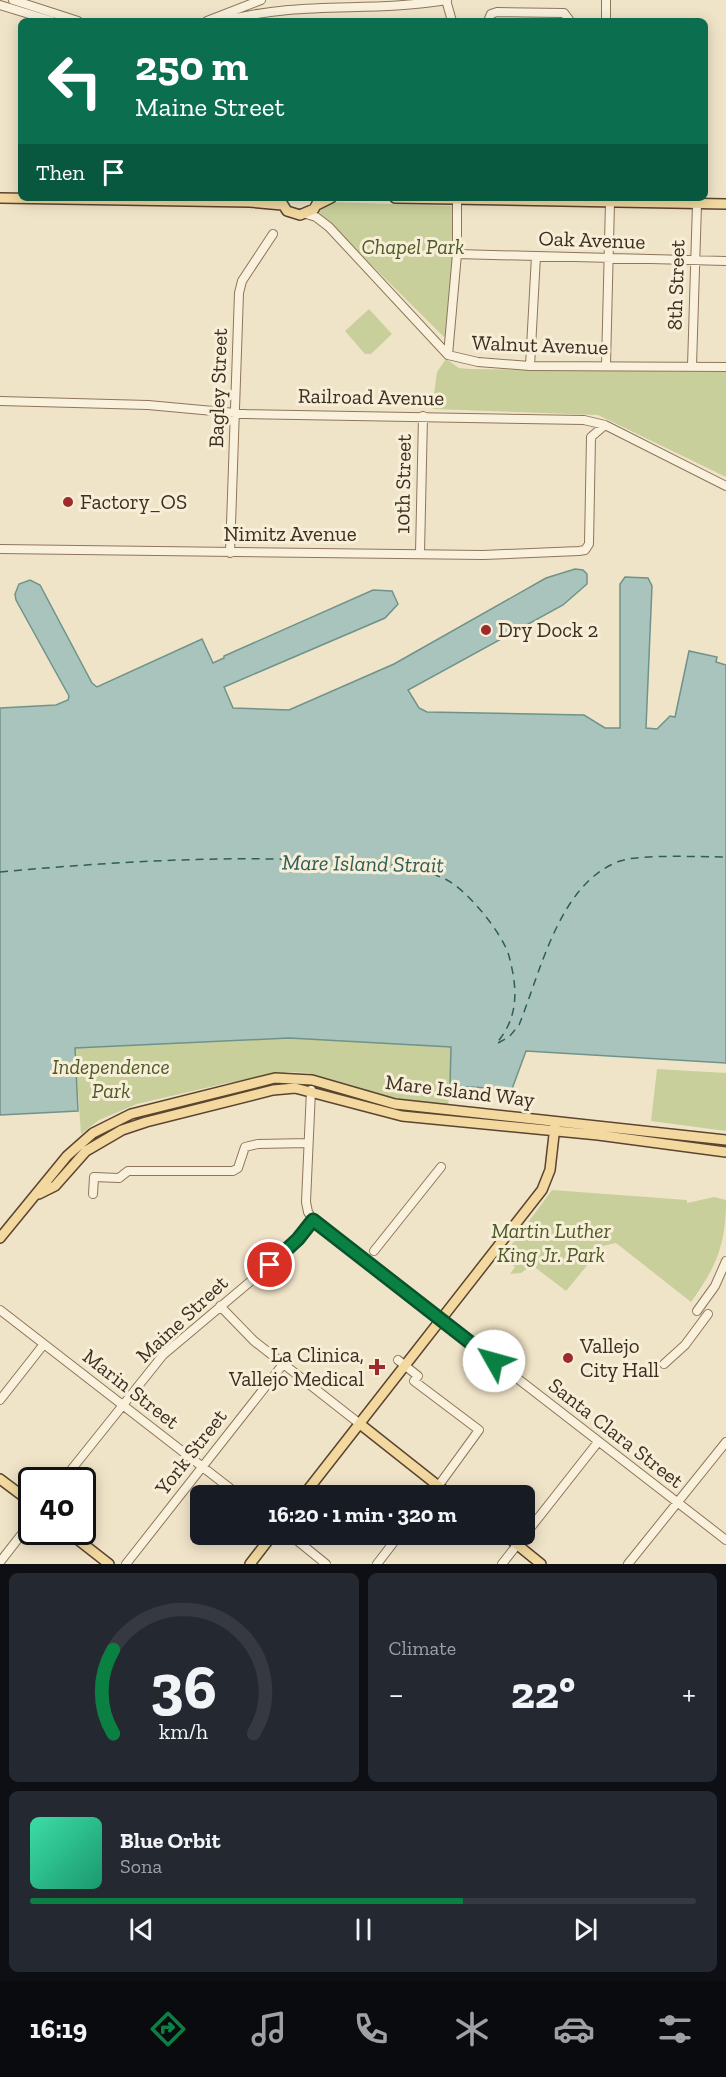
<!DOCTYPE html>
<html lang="en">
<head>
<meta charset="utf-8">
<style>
	body { margin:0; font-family:"Zilla Slab",serif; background:#242831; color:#f1f3f6; height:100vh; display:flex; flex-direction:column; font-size:22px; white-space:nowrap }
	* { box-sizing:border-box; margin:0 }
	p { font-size:20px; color:#9ea1a6 }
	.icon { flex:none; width:33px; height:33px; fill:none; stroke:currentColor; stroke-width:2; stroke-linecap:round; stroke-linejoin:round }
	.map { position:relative; height:1564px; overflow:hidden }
	.side { display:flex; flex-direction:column; gap:9px; padding:9px; background:#0d0f14; flex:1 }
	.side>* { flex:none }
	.guide { position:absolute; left:18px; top:18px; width:690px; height:183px; border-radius:9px; box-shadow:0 3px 15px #0003; background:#0b6e4f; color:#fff; overflow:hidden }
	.speed { position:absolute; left:18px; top:1467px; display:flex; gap:12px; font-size:30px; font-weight:700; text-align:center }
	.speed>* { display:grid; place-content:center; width:78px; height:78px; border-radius:50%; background:#171b24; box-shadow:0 3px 15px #0003; line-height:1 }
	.speed .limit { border:3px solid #111; border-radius:9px; background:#fff; color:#111 }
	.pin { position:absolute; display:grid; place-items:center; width:51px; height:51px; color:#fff; margin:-26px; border:3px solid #fff; border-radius:50%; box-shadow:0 2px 6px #0007 }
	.me { position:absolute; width:66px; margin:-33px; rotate:308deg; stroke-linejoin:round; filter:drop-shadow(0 0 4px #0008) }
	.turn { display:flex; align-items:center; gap:21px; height:126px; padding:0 18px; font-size:27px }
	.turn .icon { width:78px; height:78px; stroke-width:2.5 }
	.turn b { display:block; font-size:42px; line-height:51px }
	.then { display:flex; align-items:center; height:57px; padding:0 18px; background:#0003; gap:12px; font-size:22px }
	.big { font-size:45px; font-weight:700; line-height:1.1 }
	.side .widget { flex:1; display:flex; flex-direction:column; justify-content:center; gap:9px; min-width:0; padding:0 21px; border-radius:9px; background:#242831 }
	.side .dial { align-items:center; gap:0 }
	.dial svg { height:156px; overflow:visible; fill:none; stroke:#363941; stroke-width:7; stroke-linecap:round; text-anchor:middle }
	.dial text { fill:#f1f3f6; stroke:none }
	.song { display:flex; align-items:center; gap:18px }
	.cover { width:72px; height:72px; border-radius:9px; background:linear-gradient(135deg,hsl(160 70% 55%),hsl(160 70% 35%)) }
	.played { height:6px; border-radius:3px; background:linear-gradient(90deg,#0b8043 65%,#363941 65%) }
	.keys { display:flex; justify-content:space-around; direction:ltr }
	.heat { display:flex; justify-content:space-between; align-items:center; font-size:33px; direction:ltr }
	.side .tiles { flex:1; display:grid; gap:9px; grid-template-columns:1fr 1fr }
	.widget:last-child { grid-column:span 2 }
	.trip { position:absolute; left:190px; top:1485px; width:345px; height:60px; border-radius:9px; background:#171b24; box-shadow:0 3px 15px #0003; font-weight:700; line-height:60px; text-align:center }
	.dock { display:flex; height:96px; justify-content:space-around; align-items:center; background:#090b0e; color:#9ea1a6 }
	.dock .icon { width:42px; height:42px }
	.dock .active { color:#0b8043 }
	.dock b { font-size:27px; color:#f1f3f6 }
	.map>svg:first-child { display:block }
</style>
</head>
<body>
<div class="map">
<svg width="726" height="1564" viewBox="0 0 726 1564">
	<rect width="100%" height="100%" fill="#f0e4c8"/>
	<path fill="#c9cf9b" d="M330,202L455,206L456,238L448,333L444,337L318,212Z
		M369,309L392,334L371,354H365L345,331Z
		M446,359L459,368L470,369L726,372V477L598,415L432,409L437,372Z
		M289,1038L452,1047L448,1108L385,1096L308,1073L289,1072L227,1083L137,1104L99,1120L81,1134L75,1048Z
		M657,1069L726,1073V1131L651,1121Z
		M552,1190L687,1200V1203L714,1197L726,1200C726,1244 717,1266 691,1302L616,1243L603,1246L566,1291L532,1265L521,1273L510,1274L515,1267L508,1261L501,1259Z"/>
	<path fill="#a9c4bc" stroke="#6f938a" stroke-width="1.5" d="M575,569L583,570L587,574V584L563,605L408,690L419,708L427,712L584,715L605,728H620V584L625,577L648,578L652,586L646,728L657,729L670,716L675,717L689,651L717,657L716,662L726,665V1063L526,1051L512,1089L450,1086L451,1047L289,1038L75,1048L78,1111L0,1115V708L56,705L68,700L69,696L16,600L15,594L19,584L30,580L40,585L92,683L97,687L202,639L213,663L224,658V656L373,590L392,591L398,604L385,618L224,687L233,708L289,710L394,664L546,578Z"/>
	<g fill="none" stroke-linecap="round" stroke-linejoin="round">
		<path stroke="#2f5d5a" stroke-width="1.5" stroke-dasharray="8 6" stroke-linecap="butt" d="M0,872C110,862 221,855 331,861C368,863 413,863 447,880C468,891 503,934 509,956C518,990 519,1018 495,1045
			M498,1043L509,1037L519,1025C541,971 559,883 620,861C640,854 702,857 726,857"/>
		<defs>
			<path id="minor" d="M13,0L78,21
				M446,0L452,21
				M0,5L52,21
				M207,21L261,0
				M224,21C303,0 366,13 447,0
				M488,21L491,14L497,12L564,13L570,21
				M606,21V0
				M306,214L316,217L329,227L448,355L478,362L530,366L726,367
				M457,254L726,261
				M448,355L457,254V198
				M606,365L610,202
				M530,366L536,256
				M692,366L697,204
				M0,401L148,405L246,414L584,420L605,425L726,486
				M0,549L483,555L579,551L585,550L589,544L591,437L605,425
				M230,553L239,293L242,281L273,234
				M420,553L423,416
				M311,1090L306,1202L308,1212L313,1220L726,1540
				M93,1194L94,1177L119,1178L128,1171H233L238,1168L245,1147L258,1144L308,1143
				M374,1251L441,1167
				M220,1306L254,1341L360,1424
				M0,1310L240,1496
				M697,1311L715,1286L726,1261
				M398,1360L418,1376L414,1381L479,1430L431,1496
				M664,1364L685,1345L708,1314
				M0,1400L44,1344
				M63,1480L163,1355L276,1260L304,1233L313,1220
				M289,1534L326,1564
				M0,1562L32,1521
				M126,1564L284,1363
				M377,1564L400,1534
				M502,1564L598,1442
				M628,1564L726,1442"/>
			<path id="major" d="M0,198L250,202L282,205
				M279,198L287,211L300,215L314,209L320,198
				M395,198L726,204
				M317,205L331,198
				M39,1194L55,1186L86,1151L122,1130L146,1122L273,1090L295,1088L402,1116L598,1135L726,1152
				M0,1238L67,1156L93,1133L131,1114L275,1078L312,1080L395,1104L726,1140
				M360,1424L451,1496
				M0,1479L32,1503
				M303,1496L542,1190L550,1170L555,1126
				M68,1532L109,1564
				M504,1534L541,1564
				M250,1564L273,1534"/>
		</defs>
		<use href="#minor" stroke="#8d765c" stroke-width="10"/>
		<use href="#major" stroke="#5b4430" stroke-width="12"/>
		<use href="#minor" stroke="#faf1dc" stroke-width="8"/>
		<use href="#major" stroke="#f3d9a0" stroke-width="9"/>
	</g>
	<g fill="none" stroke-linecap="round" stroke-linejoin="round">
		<defs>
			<path id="route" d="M270,1265L298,1239L313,1220L494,1361"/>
		</defs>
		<use href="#route" stroke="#07532c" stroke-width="15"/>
		<use href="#route" stroke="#0b8043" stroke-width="10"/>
	</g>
	<g fill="#9e2a2b" stroke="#f7eed8" stroke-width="2">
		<circle cx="68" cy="502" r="6"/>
		<circle cx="486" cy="630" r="6"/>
		<circle cx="568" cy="1358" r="6"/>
		<path d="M374 1358h6v6h6v6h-6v6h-6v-6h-6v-6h6z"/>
	</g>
	<g text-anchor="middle" stroke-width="6" stroke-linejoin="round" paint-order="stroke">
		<g font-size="21" fill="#3d2e20" stroke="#f7eed8">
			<text transform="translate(592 240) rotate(2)" y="7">Oak Avenue</text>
			<text transform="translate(676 285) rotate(-88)" y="7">8th Street</text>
			<text transform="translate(540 345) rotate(2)" y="7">Walnut Avenue</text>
			<text transform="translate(218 388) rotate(-88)" y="7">Bagley Street</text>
			<text transform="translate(371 397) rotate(1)" y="7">Railroad Avenue</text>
			<text transform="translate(403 484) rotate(-89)" y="7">10th Street</text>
			<text x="290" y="541">Nimitz Avenue</text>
			<text transform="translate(460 1091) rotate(7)" y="7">Mare Island Way</text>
			<text transform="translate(182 1319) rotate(-43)" y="7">Maine Street</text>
			<text transform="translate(131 1389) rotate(38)" y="7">Marin Street</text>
			<text transform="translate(616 1433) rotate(38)" y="7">Santa Clara Street</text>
			<text transform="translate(191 1452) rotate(-52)" y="7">York Street</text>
		</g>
		<g font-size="21" font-style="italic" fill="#4d5a26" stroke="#f7eed8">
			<text x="413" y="254">Chapel Park</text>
			<text x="111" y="1074">Independence<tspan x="111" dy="24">Park</tspan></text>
			<text x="551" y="1238">Martin Luther<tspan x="551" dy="24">King Jr. Park</tspan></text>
		</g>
		<g font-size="21" fill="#3d2e20" stroke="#f7eed8" text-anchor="start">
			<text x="80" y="509">Factory_OS</text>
			<text x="498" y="637">Dry Dock 2</text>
			<text x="580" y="1353">Vallejo<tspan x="580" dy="24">City Hall</tspan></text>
			<text x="364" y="1362" text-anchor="end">La Clinica,<tspan x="364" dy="24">Vallejo Medical</tspan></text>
		</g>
		<g font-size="22" font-style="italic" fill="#2f5d5a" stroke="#f7eed8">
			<text transform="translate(363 863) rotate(1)" y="8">Mare Island Strait</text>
		</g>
	</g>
</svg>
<div class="speed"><div class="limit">40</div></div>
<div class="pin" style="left:270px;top:1265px;background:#d93025"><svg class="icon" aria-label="arrive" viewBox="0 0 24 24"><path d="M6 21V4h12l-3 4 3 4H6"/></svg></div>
<svg class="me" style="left:494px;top:1361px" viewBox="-20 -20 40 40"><circle r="19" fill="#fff"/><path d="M0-13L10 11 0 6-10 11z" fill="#0b8043"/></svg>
<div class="trip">16:20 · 1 min · 320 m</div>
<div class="guide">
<div class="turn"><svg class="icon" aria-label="left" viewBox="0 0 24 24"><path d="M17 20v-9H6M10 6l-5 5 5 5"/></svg><div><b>250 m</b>Maine Street</div></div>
<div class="then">Then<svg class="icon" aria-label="arrive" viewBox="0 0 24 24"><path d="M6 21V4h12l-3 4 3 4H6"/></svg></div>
</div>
</div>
<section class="side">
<div class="tiles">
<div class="widget dial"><svg viewBox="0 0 100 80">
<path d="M14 69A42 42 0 1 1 86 69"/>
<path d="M14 69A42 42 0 0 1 14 26" stroke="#0b8043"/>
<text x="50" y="56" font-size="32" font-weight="700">36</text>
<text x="50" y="72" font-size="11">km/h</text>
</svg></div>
<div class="widget"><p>Climate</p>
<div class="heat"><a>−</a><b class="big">22°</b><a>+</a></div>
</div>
<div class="widget">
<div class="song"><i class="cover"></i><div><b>Blue Orbit</b><p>Sona</p></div></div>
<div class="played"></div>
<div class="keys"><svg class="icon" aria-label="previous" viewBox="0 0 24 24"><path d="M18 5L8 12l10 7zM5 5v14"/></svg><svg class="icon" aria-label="pause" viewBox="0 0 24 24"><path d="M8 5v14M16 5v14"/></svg><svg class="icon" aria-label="next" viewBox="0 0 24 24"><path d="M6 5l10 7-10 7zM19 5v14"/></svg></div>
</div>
</div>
</section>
<nav class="dock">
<b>16:19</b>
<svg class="icon active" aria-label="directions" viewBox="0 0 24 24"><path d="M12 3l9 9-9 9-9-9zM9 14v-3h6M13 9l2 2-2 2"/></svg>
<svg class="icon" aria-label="music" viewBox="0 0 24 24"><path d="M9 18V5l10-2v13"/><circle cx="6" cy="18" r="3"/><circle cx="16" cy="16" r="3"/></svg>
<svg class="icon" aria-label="phone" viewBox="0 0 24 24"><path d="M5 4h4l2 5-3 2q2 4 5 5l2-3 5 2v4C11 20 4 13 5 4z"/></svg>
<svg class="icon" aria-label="climate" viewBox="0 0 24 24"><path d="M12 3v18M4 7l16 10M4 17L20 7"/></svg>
<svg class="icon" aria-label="car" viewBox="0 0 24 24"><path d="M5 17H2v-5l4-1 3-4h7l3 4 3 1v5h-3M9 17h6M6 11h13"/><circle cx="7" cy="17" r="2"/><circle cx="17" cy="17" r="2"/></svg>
<svg class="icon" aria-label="filters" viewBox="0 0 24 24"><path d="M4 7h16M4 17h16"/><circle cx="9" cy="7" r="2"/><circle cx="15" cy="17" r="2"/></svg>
</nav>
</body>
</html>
